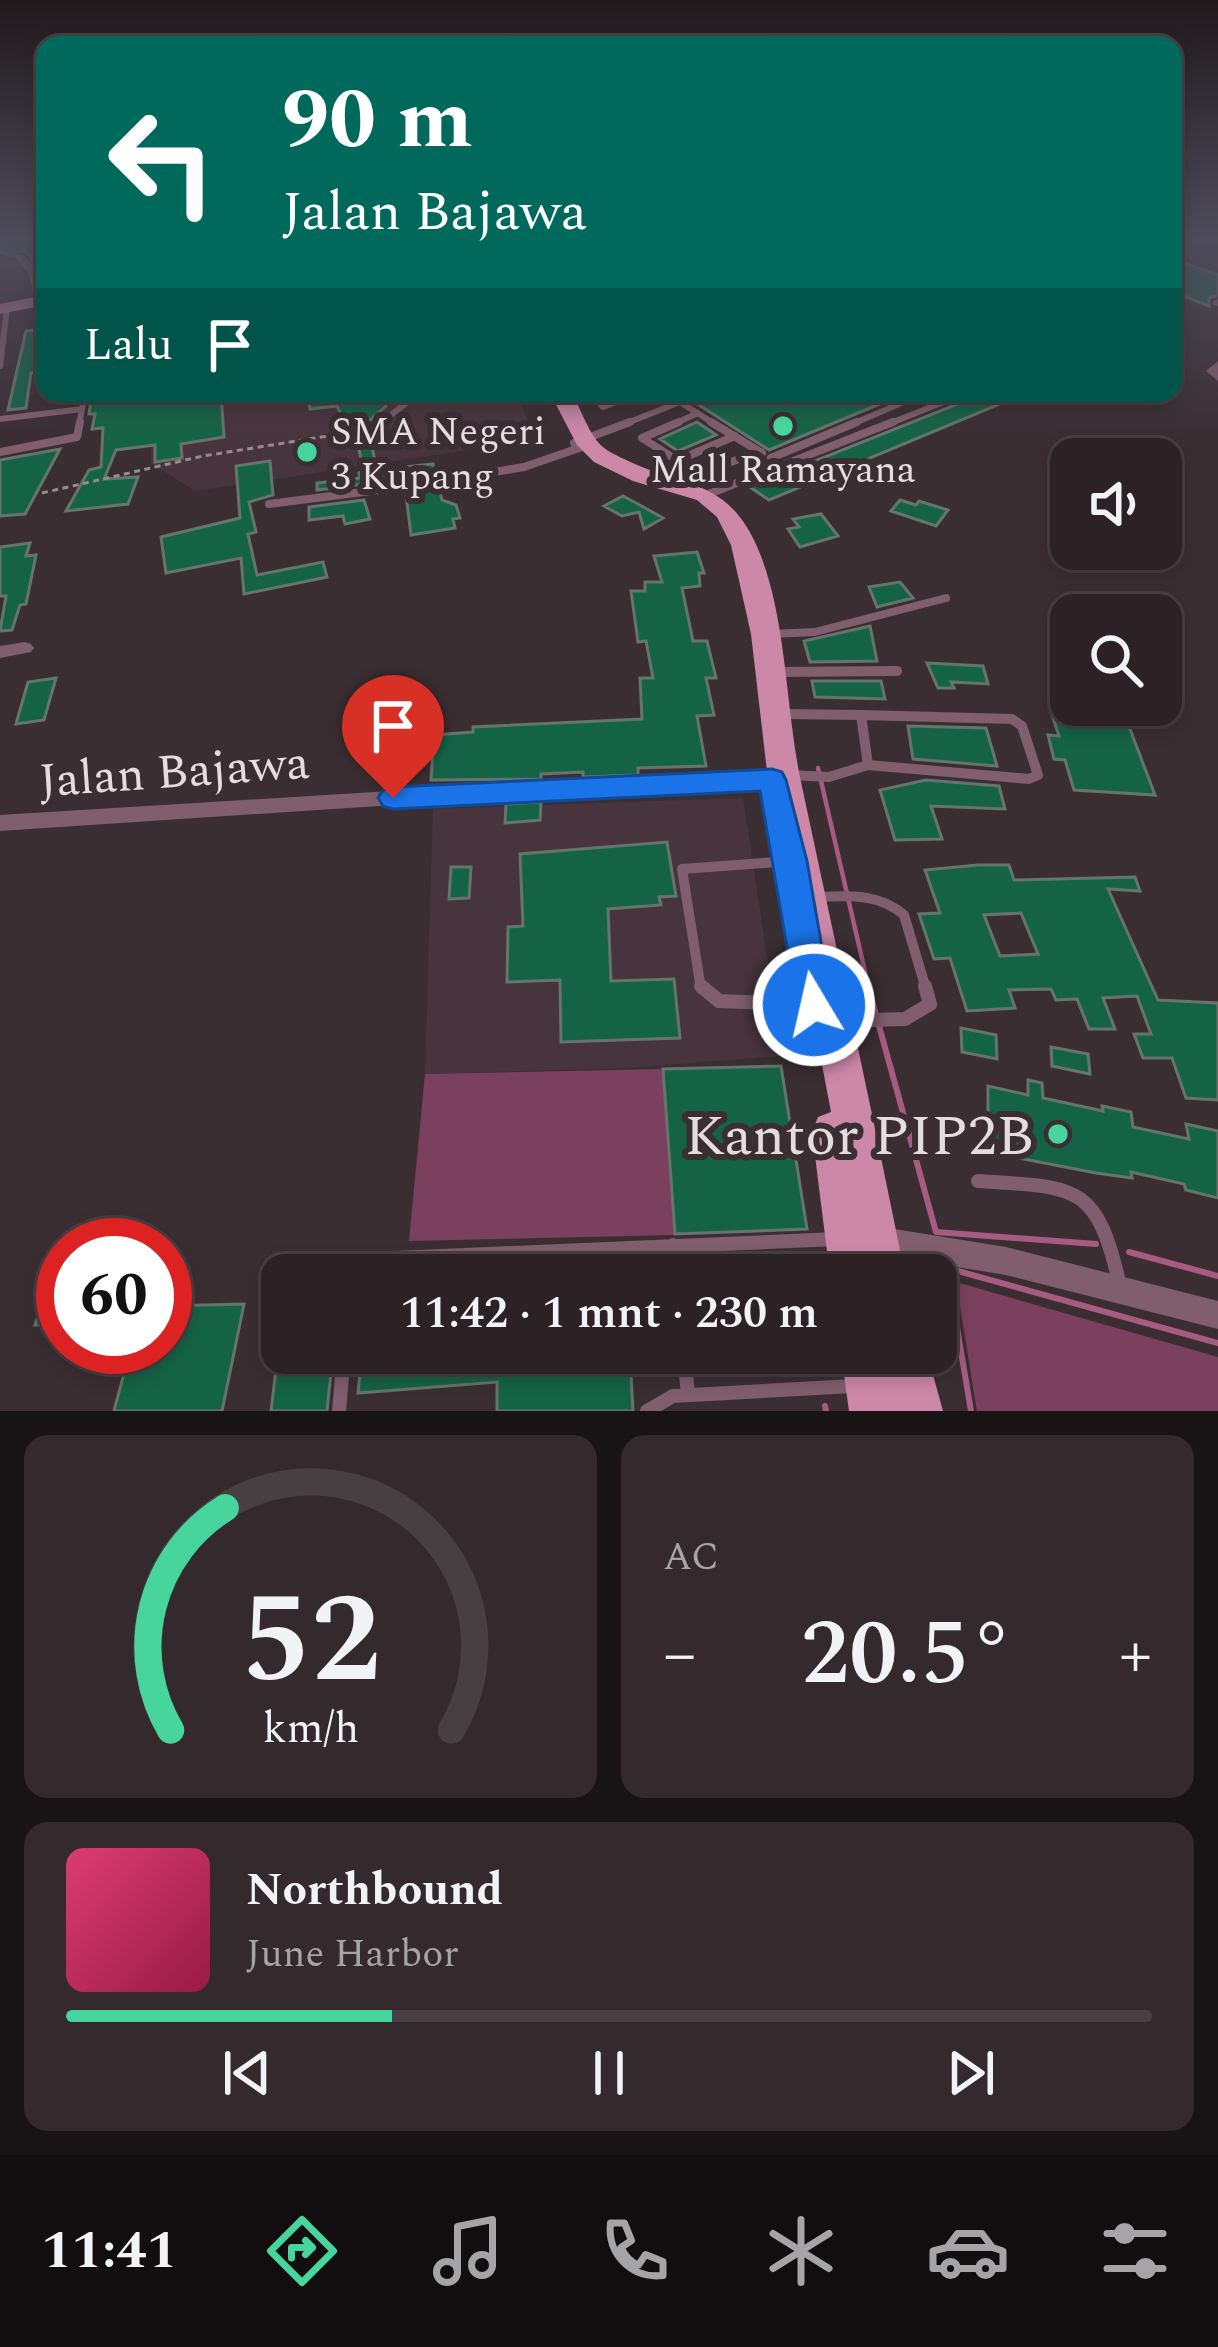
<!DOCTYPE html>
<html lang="id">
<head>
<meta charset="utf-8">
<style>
	body { margin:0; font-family:Spectral,serif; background:#342a2e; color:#f1f3f6; height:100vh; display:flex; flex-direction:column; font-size:45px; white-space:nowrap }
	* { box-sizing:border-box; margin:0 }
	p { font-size:39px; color:#a6a4a7 }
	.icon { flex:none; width:66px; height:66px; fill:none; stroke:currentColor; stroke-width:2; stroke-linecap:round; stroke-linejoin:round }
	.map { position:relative; height:1411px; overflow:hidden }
	.details { display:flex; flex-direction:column; gap:24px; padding:24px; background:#181315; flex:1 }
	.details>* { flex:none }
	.guide { position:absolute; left:36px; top:36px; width:1146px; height:366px; border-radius:24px; box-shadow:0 6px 18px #0003,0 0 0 3px #483f43; background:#00695c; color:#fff; overflow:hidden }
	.controls { position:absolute; left:1050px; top:438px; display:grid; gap:24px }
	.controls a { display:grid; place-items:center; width:132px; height:132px; border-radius:24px; background:#2c2226; box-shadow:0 6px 18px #0003,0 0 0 3px #483f43; font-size:60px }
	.speed { position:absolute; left:36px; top:1218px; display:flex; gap:24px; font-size:60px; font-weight:700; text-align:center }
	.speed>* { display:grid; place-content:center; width:156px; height:156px; border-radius:50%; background:#2c2226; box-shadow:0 6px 18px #0003,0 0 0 3px #483f43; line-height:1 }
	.speed .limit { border:18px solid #d22; background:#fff; color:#111 }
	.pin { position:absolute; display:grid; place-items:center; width:102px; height:102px; color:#fff; margin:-123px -51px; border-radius:50% 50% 50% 0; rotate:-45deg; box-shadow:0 0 12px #0007 }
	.pin .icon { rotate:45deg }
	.me { position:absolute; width:132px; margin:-66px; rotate:351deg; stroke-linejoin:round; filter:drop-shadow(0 0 9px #0008) }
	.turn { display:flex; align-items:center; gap:42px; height:252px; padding:0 48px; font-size:54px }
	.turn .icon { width:156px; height:156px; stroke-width:2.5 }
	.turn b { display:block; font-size:84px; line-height:102px }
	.then { display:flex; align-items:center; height:114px; padding:0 48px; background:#0003; gap:24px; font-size:45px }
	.big { font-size:90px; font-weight:600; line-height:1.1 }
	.details .tile { flex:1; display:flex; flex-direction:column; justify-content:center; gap:18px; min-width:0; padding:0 42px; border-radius:24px; background:#342a2e }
	.details .dial { align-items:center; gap:0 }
	.dial svg { height:312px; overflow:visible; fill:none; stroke:#483f43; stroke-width:7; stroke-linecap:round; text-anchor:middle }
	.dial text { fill:#f1f3f6; stroke:none }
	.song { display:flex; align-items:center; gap:36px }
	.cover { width:144px; height:144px; border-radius:18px; background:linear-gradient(135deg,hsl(340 70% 55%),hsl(340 70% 35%)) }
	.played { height:12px; border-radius:6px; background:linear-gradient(90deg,#47d49d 30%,#483f43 30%) }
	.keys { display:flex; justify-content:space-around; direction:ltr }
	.heat { display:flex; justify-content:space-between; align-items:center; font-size:66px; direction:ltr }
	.details .tiles { flex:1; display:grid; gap:24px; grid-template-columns:1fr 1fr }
	.tile:last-child { grid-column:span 2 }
	.trip { position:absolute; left:261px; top:1254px; width:696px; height:120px; border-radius:24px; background:#2c2226; box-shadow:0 6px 18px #0003,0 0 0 3px #483f43; font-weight:600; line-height:120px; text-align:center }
	.tab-bar { display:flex; height:192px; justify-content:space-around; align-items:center; background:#120e0f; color:#a6a4a7 }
	.tab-bar .icon { width:84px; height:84px }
	.tab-bar .active { color:#47d49d }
	.tab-bar b { font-size:54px; color:#f1f3f6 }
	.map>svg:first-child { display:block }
</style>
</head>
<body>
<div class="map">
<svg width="1218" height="1411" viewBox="0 0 1218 1411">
	<rect width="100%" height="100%" fill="#3b2e33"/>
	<path fill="#48343d" d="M150,393H517L535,440L195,491L151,463Z
		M743,798L782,1056L624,1068L425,1074L433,809Z"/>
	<path fill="#7b405d" d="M663,1069L675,1235L409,1241L425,1074Z
		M956,1282L1218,1357V1411H977Z"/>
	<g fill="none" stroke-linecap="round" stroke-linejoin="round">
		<path stroke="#a75b80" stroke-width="4.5" d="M818,768L869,989"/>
		<path stroke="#a75b80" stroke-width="6" d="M868,986L936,1232L1096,1244
			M1129,1252L1218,1276
			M815,1353L818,1370
			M825,1406L826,1411
			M971,1411L947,1268L1218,1343"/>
	</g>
	<path fill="#156346" stroke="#65746c" stroke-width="3" fill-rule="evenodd" d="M0,238H45V273L24,250L11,256L0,252Z
		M1173,259L1218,275V295L1209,298V306L1173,292Z
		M45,329V371L31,373L26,408L8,410L26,331Z
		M92,393H221L224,437L181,444L182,458L155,462V445L116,450L104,479L138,477L128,504L66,511L89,470L101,467L103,428L92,429L95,414H89Z
		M307,393H382L386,406L359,430L370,438L377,470L433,464L435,473L424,476L420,485L426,491L439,489L442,500L456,505L460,518L453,519L455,528L411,535L406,495L418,486L412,478L317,490V483L360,478L359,473L364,472L353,423L346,424L337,406L310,409Z
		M700,393H906L769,450L691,400Z
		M985,393H1026L769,500L750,487Z
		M697,422L716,435L678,451L660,439Z
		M60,449L25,514L0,516V460Z
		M270,461L273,495L249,502L256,532L248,534L257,575L323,562L327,577L244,594L241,558L166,573L161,537L240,518L236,466Z
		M623,496L638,504L663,518L644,529L639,512L622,516L604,506Z
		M364,500L370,519L345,524L343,516L309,520V507Z
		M900,500L916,505L919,501L948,510L936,526L891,511Z
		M821,514L838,536L800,547L788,529L799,527L793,519Z
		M30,543L26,556L36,555L26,604L20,605L12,630L0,631L6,596H0V547Z
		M697,552L704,573H699L700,586L682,588L693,641H707L716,678H706L714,715L697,716L706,766L638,768V775L583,777V772L541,774V779L431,780L434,735L473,732V727L642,719L640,678H653L646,641L638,642L631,591H645V582H662L654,556Z
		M900,582L913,598L877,607L869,587Z
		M870,626L877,661L810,662L804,641Z
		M927,663L983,666L988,684L951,682L954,688H938Z
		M56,678L44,720L16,724L28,682Z
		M812,681H881L885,699L815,697Z
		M1051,712L1125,716L1155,795L1074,790L1065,760L1054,759L1048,735L1059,736Z
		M908,726L986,728L997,766L913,759Z
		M926,780L999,786L1005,809L931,806L942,839L895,840L880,790Z
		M541,802L540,820L505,823L506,804Z
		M667,842L676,896L659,897L661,905L608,909L611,981L674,979L680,1038L561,1042L560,980L507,982L508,927L523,926L520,854Z
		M978,865H1009L1014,880L1135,877L1140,891L1108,889L1158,1000L1218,1003V1100L1186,1098L1172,1058H1143L1134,1034H1151L1137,996L1103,998L1115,1029H1089L1077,999L1056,1000L1051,989L1009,990L1015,1008L967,1011L950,958L934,959L919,914L940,913L925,870ZM1021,913L1038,954L1000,956L984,915Z
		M451,867H471L469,898L449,899Z
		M961,1028L996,1035L997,1059L962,1052Z
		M1051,1047L1088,1054L1090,1074L1052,1066Z
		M781,1066L807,1229L675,1234L663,1069Z
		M1028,1080L1042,1083L1043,1098L1103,1111L1102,1106L1131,1112L1133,1127L1189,1139L1186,1124L1218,1131V1198L1186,1190L1184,1184L1131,1172L1132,1178L1096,1173L988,1152V1086L1028,1095Z
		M657,1259L659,1275H575L574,1264Z
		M50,1281H63V1325H35Z
		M244,1304L222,1411H114L131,1347H165V1306Z
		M278,1353H333L327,1411H271Z
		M362,1353H655L657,1373L631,1375L633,1411H497V1382L358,1393Z"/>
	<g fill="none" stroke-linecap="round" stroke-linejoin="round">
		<path stroke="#968b8f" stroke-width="3" stroke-dasharray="6 4.5" stroke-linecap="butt" d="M42,493L203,456L353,432"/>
		<path stroke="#805e6d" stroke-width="6" d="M0,366L7,308
			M590,393L603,407L622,400L616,395
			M680,402L716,425
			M0,419L82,409
			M79,425L85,393
			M378,425L419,393
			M622,425L680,402L678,398L688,393
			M672,425L698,413
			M850,425L925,393
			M886,425L966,393"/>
		<path stroke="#805e6d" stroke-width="8" d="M679,422L642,438L697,473L761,452
			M711,422L762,453
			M367,430L384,422
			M574,443L630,422
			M0,452L77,437L80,422
			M771,458L857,422
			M676,461L735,436
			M428,483L524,467L588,445
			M701,497L893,422
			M269,504L410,486
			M771,634L815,632L946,598"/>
		<path stroke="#805e6d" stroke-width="10" d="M777,672L897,671
			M782,714L861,715L868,765L829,777L789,775
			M861,715L1012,719L1022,726L1038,775L1029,779L868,765
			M813,897C845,896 878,892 904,915L926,989
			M701,989L682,869L791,861"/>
		<path stroke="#805e6d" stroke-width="14" d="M701,986L719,1001L819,1005
			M840,1021L905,1019L930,1004L925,986
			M978,1181C1073,1188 1096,1180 1119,1282
			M673,1245L676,1275
			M352,1275L373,1259L838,1239
			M684,1353L688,1395
			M339,1411L344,1353
			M647,1411L673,1396L853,1386"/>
		<path fill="#805e6d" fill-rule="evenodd" d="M16,255H24L39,273L45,303L35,301L29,274L15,257Z
			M1218,299V306L1213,305V301Z
			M1218,361V381L1206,371Z
			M25,642L31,644L34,648L31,652L0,658V646Z
			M784,773L791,775L794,780L791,785L784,787L439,802L0,831V815L439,788Z
			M876,1226L1006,1247L1218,1301V1329L1006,1275L876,1254L866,1250L862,1240L866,1230Z"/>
		<path fill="#ab768e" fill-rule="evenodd" d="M45,295V305L0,314V304Z"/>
		<path fill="#cd88a8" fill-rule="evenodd" d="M550,393H572C580,408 587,428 597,441C605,451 618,456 628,461C683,487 724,479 754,540C787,608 785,708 801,782C836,946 872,1110 905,1275H830L812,1132L818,1117L831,1112L768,780L751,634L731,545L717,517L697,500L633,481L594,462L577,445Z
			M841,1353H927L943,1411H849Z"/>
	</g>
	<linearGradient id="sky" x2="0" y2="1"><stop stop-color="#20191c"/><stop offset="0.55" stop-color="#4f4c5b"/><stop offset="1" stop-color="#4f4c5b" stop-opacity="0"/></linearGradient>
	<rect width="1218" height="436" fill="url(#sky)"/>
	<path fill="#1a73e8" stroke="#114b97" stroke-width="3" d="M772,769L782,772L786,780L807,861L832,1005L827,1016L814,1020L802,1016L797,1005L760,791L393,809L383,806L378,798L383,790L393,787Z"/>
	<g fill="#47d49d" stroke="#3b2e33" stroke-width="4.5">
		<circle cx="783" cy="426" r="12"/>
		<circle cx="307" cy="452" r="12"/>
		<circle cx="1058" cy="1134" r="12"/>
	</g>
	<g text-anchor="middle" stroke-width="12" stroke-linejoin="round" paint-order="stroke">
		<g font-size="39" fill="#e5dce0" stroke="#3b2e33" text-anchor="start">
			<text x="331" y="444">SMA Negeri<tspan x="331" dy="45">3 Kupang</tspan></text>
			<text x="783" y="482" text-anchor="middle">Mall Ramayana</text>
		</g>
		<g font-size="48" fill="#e5dce0" stroke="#3b2e33">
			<text transform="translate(174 770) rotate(-4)" y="17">Jalan Bajawa</text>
		</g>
		<g font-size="57" fill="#e5dce0" stroke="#3b2e33" text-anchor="end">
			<text x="1034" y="1154">Kantor PIP2B</text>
		</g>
	</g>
</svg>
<div class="controls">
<a><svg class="icon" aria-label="sound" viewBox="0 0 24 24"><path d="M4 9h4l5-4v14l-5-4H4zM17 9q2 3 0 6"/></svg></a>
<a><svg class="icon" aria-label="search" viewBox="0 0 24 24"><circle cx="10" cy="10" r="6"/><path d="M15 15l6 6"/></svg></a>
</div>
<div class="speed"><div class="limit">60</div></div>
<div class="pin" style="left:393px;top:798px;background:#d93025"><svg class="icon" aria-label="arrive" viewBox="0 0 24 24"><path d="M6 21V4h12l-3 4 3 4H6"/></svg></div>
<svg class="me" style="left:814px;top:1005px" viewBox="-20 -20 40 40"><circle r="17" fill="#1a73e8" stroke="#fff" stroke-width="3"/><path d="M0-11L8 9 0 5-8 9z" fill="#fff"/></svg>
<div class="trip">11:42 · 1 mnt · 230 m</div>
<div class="guide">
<div class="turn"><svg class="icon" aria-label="left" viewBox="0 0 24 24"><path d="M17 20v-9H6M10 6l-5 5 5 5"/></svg><div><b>90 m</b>Jalan Bajawa</div></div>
<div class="then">Lalu<svg class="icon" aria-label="arrive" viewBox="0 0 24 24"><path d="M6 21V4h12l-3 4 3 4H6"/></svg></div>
</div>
</div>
<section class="details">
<div class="tiles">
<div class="tile dial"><svg viewBox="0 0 100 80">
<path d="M14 69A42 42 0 1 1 86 69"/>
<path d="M14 69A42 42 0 0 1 28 12" stroke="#47d49d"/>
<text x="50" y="56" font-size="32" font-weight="700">52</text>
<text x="50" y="72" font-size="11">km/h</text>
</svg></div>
<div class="tile"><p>AC</p>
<div class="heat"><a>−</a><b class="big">20.5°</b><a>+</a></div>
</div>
<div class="tile">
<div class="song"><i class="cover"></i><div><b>Northbound</b><p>June Harbor</p></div></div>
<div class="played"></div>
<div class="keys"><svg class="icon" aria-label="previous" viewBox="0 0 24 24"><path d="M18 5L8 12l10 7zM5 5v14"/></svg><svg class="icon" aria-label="pause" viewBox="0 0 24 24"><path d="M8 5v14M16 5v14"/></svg><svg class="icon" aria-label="next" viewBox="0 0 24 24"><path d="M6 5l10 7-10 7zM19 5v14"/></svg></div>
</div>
</div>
</section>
<nav class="tab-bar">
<b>11:41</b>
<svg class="icon active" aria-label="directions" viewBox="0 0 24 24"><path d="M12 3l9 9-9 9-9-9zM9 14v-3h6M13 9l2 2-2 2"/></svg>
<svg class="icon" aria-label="music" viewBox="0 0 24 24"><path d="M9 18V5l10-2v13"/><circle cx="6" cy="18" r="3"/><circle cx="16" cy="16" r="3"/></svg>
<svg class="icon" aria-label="phone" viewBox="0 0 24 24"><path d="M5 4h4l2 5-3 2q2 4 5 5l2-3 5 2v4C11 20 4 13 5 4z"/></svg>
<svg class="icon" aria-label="climate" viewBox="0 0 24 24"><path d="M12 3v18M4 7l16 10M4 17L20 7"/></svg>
<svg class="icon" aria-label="car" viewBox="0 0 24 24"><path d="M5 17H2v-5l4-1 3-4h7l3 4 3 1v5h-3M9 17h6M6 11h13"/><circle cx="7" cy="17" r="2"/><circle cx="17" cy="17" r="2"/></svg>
<svg class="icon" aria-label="filters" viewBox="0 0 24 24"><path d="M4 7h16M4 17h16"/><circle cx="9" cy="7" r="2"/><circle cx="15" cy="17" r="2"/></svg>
</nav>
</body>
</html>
